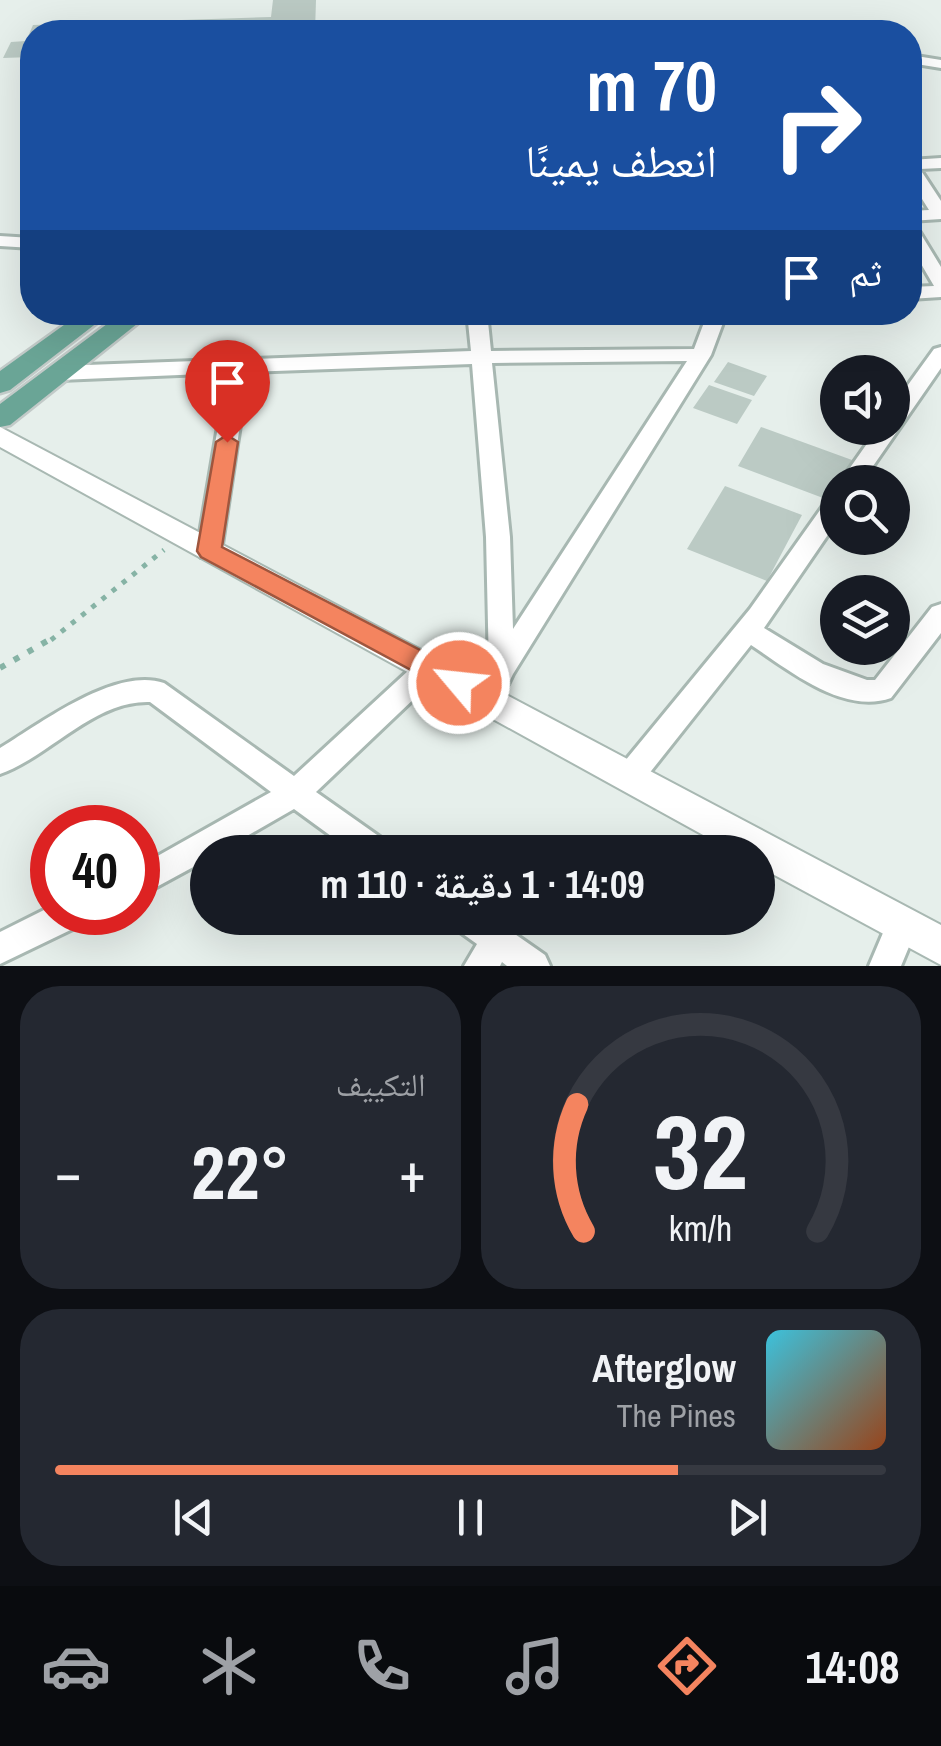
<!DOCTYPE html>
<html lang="ar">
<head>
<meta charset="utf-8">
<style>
	body { margin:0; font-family:"Archivo Narrow","Noto Naskh Arabic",sans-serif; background:#242831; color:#f1f3f6; direction:rtl; height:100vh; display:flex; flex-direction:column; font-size:38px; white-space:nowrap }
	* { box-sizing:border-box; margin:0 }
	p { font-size:32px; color:#9ea1a6 }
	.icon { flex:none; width:55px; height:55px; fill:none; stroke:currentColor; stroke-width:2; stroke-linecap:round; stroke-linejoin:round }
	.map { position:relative; height:966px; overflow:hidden; direction:ltr }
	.side { display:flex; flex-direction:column; gap:20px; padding:20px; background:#0d0f14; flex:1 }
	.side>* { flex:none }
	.guide { position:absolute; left:20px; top:20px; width:902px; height:305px; border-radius:40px; box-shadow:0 10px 40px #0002; direction:rtl; background:#1a4fa0; color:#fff; overflow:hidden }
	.buttons { position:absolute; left:820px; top:355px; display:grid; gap:20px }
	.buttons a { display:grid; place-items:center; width:90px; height:90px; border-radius:50%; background:#171b24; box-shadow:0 10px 40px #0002; font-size:50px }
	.speed { position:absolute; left:30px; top:805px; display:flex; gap:20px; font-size:50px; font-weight:700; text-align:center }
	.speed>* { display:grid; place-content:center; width:130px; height:130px; border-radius:50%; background:#171b24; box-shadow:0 10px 40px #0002; line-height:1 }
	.speed .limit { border:15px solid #d22; background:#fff; color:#111 }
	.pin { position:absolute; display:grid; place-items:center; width:85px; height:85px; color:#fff; margin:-102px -42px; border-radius:50% 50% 50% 0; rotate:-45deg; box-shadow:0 0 10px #0007 }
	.pin .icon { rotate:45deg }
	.me { position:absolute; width:110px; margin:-55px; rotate:298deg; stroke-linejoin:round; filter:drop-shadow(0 0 8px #0008) }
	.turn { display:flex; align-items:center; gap:35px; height:210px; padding:0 40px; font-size:45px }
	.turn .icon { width:130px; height:130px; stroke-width:2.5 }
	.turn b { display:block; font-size:70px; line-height:85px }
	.then { display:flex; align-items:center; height:95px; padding:0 40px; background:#0003; gap:20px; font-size:38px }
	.big { font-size:75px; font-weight:800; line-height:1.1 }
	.side .tile { flex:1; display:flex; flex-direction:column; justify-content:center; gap:15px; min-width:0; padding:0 35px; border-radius:40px; background:#242831 }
	.side .dial { align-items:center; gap:0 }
	.dial svg { height:260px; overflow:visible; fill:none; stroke:#363941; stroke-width:7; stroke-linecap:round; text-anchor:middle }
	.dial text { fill:#f1f3f6; stroke:none }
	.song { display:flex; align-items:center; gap:30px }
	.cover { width:120px; height:120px; border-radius:15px; background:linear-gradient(135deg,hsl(190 70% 55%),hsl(20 70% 35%)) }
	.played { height:10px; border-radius:5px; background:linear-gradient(90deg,#f4845f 75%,#363941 75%) }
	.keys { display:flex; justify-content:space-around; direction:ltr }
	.heat { display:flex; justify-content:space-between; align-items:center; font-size:55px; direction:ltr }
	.side .tiles { flex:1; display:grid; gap:20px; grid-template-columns:1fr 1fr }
	.tile:last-child { grid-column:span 2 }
	.trip { position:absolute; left:190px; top:835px; width:585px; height:100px; border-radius:50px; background:#171b24; box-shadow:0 10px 40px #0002; font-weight:800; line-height:100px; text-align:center; direction:rtl }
	.tabs { display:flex; height:160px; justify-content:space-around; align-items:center; background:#090b0e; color:#9ea1a6 }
	.tabs .icon { width:70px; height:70px }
	.tabs .active { color:#f4845f }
	.tabs b { font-size:45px; color:#f1f3f6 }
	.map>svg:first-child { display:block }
</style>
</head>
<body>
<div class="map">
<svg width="941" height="966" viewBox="0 0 941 966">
	<rect width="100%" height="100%" fill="#e6efeb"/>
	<path fill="#bbcac4" d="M273,0H316L315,32H32V57L3,58L11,42L26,41L33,25L271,17Z
		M728,362L767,376L754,396L714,382Z
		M709,385L752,400L737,424L693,408Z
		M761,427L852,460L831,501L738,466Z
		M725,486L802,515L767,581L687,549Z"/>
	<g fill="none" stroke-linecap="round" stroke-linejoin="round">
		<defs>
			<path id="minor" d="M910,55L941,60V68L910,63Z
				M941,158V168L920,169L941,201V219L910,221V211L929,210L910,180V160Z
				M910,225L916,226L941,267V297L910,299V287L934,286L910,245Z
				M0,236L32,238V248L0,246Z
				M467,312H487L491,351L694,349L708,312H727L711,355L513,674L497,707L488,710L479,707L475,699L489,669L486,537L472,364L248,372L221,551L217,557H201L197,551L227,373L60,380L50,373L60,366L471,351ZM687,361L513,629L510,537L492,363Z
				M941,347V368L862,482H840L878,428H892V407L934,349Z
				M838,494V520L764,628L823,664L867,680H875L932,607L941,604V633L891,698C843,715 789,670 751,645L640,785L630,789L620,785L616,776L620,767L750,609L830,496Z
				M430,656L439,659L443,667L439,675L316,792L387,842L391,852H353L294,809L219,852H208V859L138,897V867L271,792L150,702C94,700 50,756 0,774V748C41,723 116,666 164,683L294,776L421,659Z
				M52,906V912H89L85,923L0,964V932Z
				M902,910L913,914L918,925L901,966H869L891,914Z
				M452,918H492L545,955L550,966H507L502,962L500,966H464L477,944L456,929Z"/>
			<path id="tertiary" d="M0,427L941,925V965L758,866V852H734L0,447Z"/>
			<path id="primary" d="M82,312H111L10,390L0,393V371Z
				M123,312H152L10,425L0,427V404Z"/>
		</defs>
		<use href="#minor" stroke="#a8b8b2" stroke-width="6"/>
		<use href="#tertiary" stroke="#a8b8b2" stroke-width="4"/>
		<use href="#primary" stroke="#c2cac8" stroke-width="5"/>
		<path stroke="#86b3a5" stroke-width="5" stroke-dasharray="5 8" stroke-linecap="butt" d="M51,640L164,550"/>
		<path stroke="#86b3a5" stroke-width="6" stroke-dasharray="6 10" stroke-linecap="butt" d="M0,668L54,637"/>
		<use href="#minor" fill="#fff" fill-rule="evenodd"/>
		<use href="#tertiary" fill="#fff" fill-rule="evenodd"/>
		<use href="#primary" fill="#6aa596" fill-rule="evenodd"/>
	</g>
	<path fill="#f4845f" stroke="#9f563e" stroke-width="2.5" d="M227,435L238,442L222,547L468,675L472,683L468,691H450L201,557L197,551L216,442Z"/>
</svg>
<div class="buttons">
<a><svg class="icon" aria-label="sound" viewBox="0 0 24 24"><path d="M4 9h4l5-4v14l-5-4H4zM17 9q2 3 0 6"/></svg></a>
<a><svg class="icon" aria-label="search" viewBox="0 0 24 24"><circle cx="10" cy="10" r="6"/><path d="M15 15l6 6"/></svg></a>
<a><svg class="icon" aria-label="layers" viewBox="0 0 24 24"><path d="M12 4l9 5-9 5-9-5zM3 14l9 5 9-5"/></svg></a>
</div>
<div class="speed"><div class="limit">40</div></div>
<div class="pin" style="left:227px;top:442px;background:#d93025"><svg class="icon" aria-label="arrive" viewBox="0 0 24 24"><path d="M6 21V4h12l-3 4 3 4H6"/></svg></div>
<svg class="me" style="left:459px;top:683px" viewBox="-20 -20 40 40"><circle r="17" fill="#f4845f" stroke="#fff" stroke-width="3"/><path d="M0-11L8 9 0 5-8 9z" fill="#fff"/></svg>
<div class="trip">14:09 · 1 دقيقة · 110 m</div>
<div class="guide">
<div class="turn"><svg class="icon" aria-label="right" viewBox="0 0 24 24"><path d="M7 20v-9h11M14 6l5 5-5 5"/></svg><div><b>70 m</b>انعطف يمينًا</div></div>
<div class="then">ثم<svg class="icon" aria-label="arrive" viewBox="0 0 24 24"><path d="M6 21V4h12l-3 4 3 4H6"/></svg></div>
</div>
</div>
<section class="side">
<div class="tiles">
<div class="tile dial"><svg viewBox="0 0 100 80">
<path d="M14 69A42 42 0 1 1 86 69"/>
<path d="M14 69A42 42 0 0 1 12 30" stroke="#f4845f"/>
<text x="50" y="56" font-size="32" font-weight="700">32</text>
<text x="50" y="72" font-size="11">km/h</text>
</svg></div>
<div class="tile"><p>التكييف</p>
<div class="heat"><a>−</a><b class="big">22°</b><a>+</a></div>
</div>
<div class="tile">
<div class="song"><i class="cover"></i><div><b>Afterglow</b><p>The Pines</p></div></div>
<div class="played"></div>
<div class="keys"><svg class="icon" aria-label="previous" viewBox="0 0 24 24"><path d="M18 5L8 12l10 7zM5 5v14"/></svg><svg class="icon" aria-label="pause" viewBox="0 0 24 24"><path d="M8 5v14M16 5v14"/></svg><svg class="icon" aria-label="next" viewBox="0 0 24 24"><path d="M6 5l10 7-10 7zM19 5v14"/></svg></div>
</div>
</div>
</section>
<nav class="tabs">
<b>14:08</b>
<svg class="icon active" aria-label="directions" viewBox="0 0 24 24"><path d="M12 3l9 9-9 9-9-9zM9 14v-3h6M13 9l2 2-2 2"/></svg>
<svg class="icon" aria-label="music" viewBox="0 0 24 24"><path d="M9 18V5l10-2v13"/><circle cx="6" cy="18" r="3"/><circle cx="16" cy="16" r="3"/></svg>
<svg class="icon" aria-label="phone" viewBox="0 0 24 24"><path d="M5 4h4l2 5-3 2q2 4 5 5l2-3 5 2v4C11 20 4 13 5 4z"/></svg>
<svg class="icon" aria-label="climate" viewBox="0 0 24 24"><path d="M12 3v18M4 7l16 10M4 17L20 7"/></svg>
<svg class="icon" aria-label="car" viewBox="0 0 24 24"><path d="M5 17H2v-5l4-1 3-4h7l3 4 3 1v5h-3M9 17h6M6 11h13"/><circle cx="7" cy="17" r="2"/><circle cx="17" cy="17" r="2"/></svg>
</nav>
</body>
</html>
